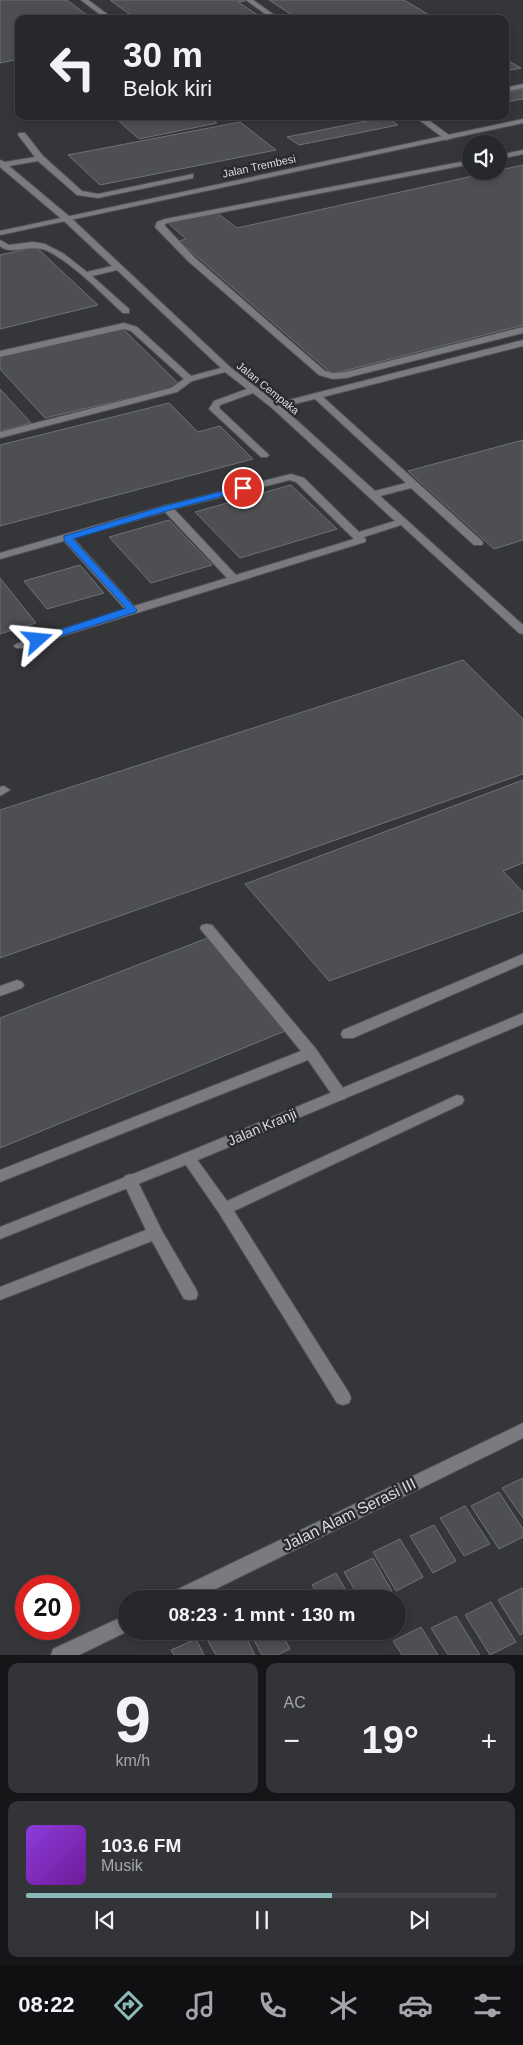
<!DOCTYPE html>
<html lang="id">
<head>
<meta charset="utf-8">
<style>
	body { margin:0; font-family:Arial,sans-serif; background:#333438; color:#f1f3f6; height:100vh; display:flex; flex-direction:column; font-size:19px; white-space:nowrap }
	* { box-sizing:border-box; margin:0 }
	p { font-size:16px; color:#a4a6a9 }
	.icon { flex:none; width:28px; height:28px; fill:none; stroke:currentColor; stroke-width:2; stroke-linecap:round; stroke-linejoin:round }
	.map { position:relative; height:1655px; overflow:hidden }
	.drawer { display:flex; flex-direction:column; gap:8px; padding:8px; background:#151618; flex:1 }
	.drawer>* { flex:none }
	.hud { position:absolute; left:15px; top:15px; width:494px; height:105px; border-radius:10px; box-shadow:0 2px 8px #0003,0 0 0 1px #434448; background:#27282c; color:#f1f3f6; overflow:hidden }
	.buttons { position:absolute; left:462px; top:135px; display:grid; gap:10px }
	.buttons a { display:grid; place-items:center; width:45px; height:45px; border-radius:50%; background:#27282c; box-shadow:0 2px 8px #0003,0 0 0 1px #434448; font-size:25px }
	.speed { position:absolute; left:15px; top:1575px; display:flex; gap:10px; font-size:25px; font-weight:700; text-align:center }
	.speed>* { display:grid; place-content:center; width:65px; height:65px; border-radius:50%; background:#27282c; box-shadow:0 2px 8px #0003,0 0 0 1px #434448; line-height:1 }
	.speed .limit { border:8px solid #d22; background:#fff; color:#111 }
	.pin { position:absolute; display:grid; place-items:center; width:42px; height:42px; color:#fff; margin:-21px; border:2px solid #fff; border-radius:50%; box-shadow:0 1px 5px #0007 }
	.me { position:absolute; width:55px; margin:-28px; rotate:72deg; stroke-linejoin:round; filter:drop-shadow(0 0 4px #0008) }
	.turn { display:flex; align-items:center; gap:18px; height:105px; padding:0 25px; font-size:22px }
	.turn .icon { width:65px; height:65px; stroke-width:2.5 }
	.turn b { display:block; font-size:35px; line-height:42px }
	.big { font-size:38px; font-weight:700; line-height:1.1 }
	.drawer .widget { flex:1; display:flex; flex-direction:column; justify-content:center; gap:8px; min-width:0; padding:0 18px; border-radius:10px; background:#333438 }
	.drawer .dial { align-items:center; gap:0 }
	.dial b { font-size:65px; line-height:1 }
	.song { display:flex; align-items:center; gap:15px }
	.cover { width:60px; height:60px; border-radius:8px; background:linear-gradient(135deg,hsl(270 70% 55%),hsl(280 70% 35%)) }
	.played { height:5px; border-radius:2px; background:linear-gradient(90deg,#8bbbb9 65%,#434448 65%) }
	.keys { display:flex; justify-content:space-around; direction:ltr }
	.heat { display:flex; justify-content:space-between; align-items:center; font-size:28px; direction:ltr }
	.drawer .tiles { flex:1; display:grid; gap:8px; grid-template-columns:1fr 1fr }
	.widget:last-child { grid-column:span 2 }
	.trip { position:absolute; left:118px; top:1590px; width:288px; height:50px; border-radius:25px; background:#27282c; box-shadow:0 2px 8px #0003,0 0 0 1px #434448; font-weight:700; line-height:50px; text-align:center }
	.dock { display:flex; height:80px; justify-content:space-around; align-items:center; background:#101012; color:#a4a6a9 }
	.dock .icon { width:35px; height:35px }
	.dock .active { color:#8bbbb9 }
	.dock b { font-size:22px; color:#f1f3f6 }
	.map>svg:first-child { display:block }
</style>
</head>
<body>
<div class="map">
<svg width="523" height="1655" viewBox="0 0 523 1655">
	<rect width="100%" height="100%" fill="#34363a"/>
	<path fill="#4d4f53" stroke="#6f7175" d="M0,0H67L92,19H19V59L0,63Z
		M110,0H250L238,2L264,19H136Z
		M269,0H404L436,19H298Z
		M505,59L521,68L505,71Z
		M523,89V99L505,102V93Z
		M113,116H208L217,123L139,139Z
		M386,117L398,125L299,145L287,137Z
		M240,122L276,150L100,185L68,155Z
		M523,165V325L332,374L179,241L186,239L168,223L217,213L237,228Z
		M36,247L98,305L0,329V255Z
		M121,327L181,386L45,418L0,369V357Z
		M0,389L31,423L0,431Z
		M169,403L198,432L220,426L253,459L0,526V445Z
		M523,440V540L494,549L408,471Z
		M291,485L337,529L240,558L195,512Z
		M169,520L212,565L151,583L109,537Z
		M80,565L104,593L47,609L24,581Z
		M0,578L36,623L0,634Z
		M463,660L523,719V774L0,958V810Z
		M523,780V863L503,871L523,892V911L329,981L245,884Z
		M210,937L285,1031L0,1148V1018Z
		M523,1478V1518L502,1488Z
		M499,1492L523,1529V1537L499,1549L471,1506Z
		M465,1506L490,1544L464,1556L440,1518Z
		M434,1525L456,1561L433,1573L410,1536Z
		M400,1539L423,1577L396,1591L373,1552Z
		M373,1558L392,1591L375,1599H360L344,1572Z
		M336,1573L351,1599H321L312,1585Z
		M522,1588L523,1633L520,1635L498,1600Z
		M491,1602L516,1642L490,1655L465,1615Z
		M456,1616L480,1655H448L431,1628Z
		M421,1627L438,1655H402L393,1641Z
		M228,1631H243L255,1655H216L208,1641Z
		M249,1631H280L290,1649L277,1655H262Z
		M286,1631H312L291,1641Z
		M196,1639L204,1655H174L171,1650Z"/>
	<g fill="none" stroke-linecap="round" stroke-linejoin="round">
		<defs>
			<path id="lane" d="M81,0H88L114,19H106Z
				M246,0H253L280,19H272Z
				M523,84V88L505,92V88Z
				M414,116H423L453,138L446,140Z
				M19,133H25L43,156L82,191L98,194L193,174V178L98,198L77,195L38,161L9,166L70,217L230,367L277,403L523,340V346L323,397L482,541L483,543L482,545H474L411,488L380,496L523,625V634L519,633L401,525L364,537L366,540L365,542L24,648H16L14,646L16,644L125,609L64,541L0,559V553L163,506L291,474L304,478L359,532L395,521L272,408L253,393L220,405L219,408L269,455L267,457H261L209,409L214,401L247,389L225,372L192,381L177,392L0,438V432L171,388L184,379L131,331L124,329L0,357V351L124,323L137,327L191,376L221,368L117,270L92,276L129,309V313H123C100,292 76,266 48,251C32,243 11,256 0,246V240L9,245L33,242L45,244L64,254L87,272L112,266L64,221L0,167V160L5,162L35,157L18,135ZM315,399L406,483L375,491L282,407ZM290,480L296,482L354,539L236,575L174,509ZM165,512L227,578L134,606L73,538Z
				M523,150V154L499,159V155Z
				M471,160V164L167,223L164,225L194,257L325,371L333,373L346,372L523,327V333L346,378L333,379L319,375L188,261L155,227L157,222L165,219Z
				M4,786L10,790L0,796V787Z
				M207,924L212,925L316,1049L345,1091L347,1095L345,1099L340,1100L335,1099L308,1060L0,1182V1170L301,1051L202,931L200,928L202,925Z
				M523,954V964L353,1038H343L341,1034L343,1030Z
				M17,980L22,982L24,985L22,988L0,996V986Z
				M457,1095L462,1096L464,1100L462,1104L234,1211L349,1393L351,1398L349,1403L343,1405L337,1403L219,1213L181,1158L183,1154L188,1152L193,1154L227,1201Z
				M130,1174L135,1176L162,1231L196,1289L198,1294L196,1299L190,1300L184,1299L152,1241L0,1300V1287L146,1230L122,1180L125,1176Z"/>
			<path id="street" d="M523,119V123L0,235V231Z
				M523,1013V1024L193,1162L0,1239V1227L183,1154Z
				M523,1423V1438L195,1599H167L170,1593Z
				M126,1615V1631H128L79,1655H51L53,1649Z"/>
		</defs>
		<use href="#lane" stroke="#515256" stroke-width="2"/>
		<use href="#street" stroke="#515256" stroke-width="2"/>
		<use href="#lane" fill="#797b80" fill-rule="evenodd"/>
		<use href="#street" fill="#797b80" fill-rule="evenodd"/>
	</g>
	<path fill="#1a73e8" stroke="#114b97" d="M243,486L247,488L246,490L170,510L73,539L137,610L136,612L42,642H35V638L126,608L64,540V536L164,506Z"/>
	<g text-anchor="middle" stroke-width="5" stroke-linejoin="round" paint-order="stroke">
		<g font-size="11" fill="#dbdcde" stroke="#2a2c2f">
			<text transform="translate(259 166) rotate(-12)" y="4">Jalan Trembesi</text>
			<text transform="translate(268 388) rotate(39)" y="4">Jalan Cempaka</text>
		</g>
		<g font-size="14" fill="#dbdcde" stroke="#2a2c2f">
			<text transform="translate(262 1127) rotate(-23)" y="5">Jalan Kranji</text>
		</g>
		<g font-size="16" fill="#dbdcde" stroke="#2a2c2f">
			<text transform="translate(349 1514) rotate(-26)" y="6">Jalan Alam Serasi III</text>
		</g>
	</g>
</svg>
<div class="buttons">
<a><svg class="icon" aria-label="sound" viewBox="0 0 24 24"><path d="M4 9h4l5-4v14l-5-4H4zM17 9q2 3 0 6"/></svg></a>
</div>
<div class="speed"><div class="limit">20</div></div>
<div class="pin" style="left:243px;top:488px;background:#d93025"><svg class="icon" aria-label="arrive" viewBox="0 0 24 24"><path d="M6 21V4h12l-3 4 3 4H6"/></svg></div>
<svg class="me" style="left:38px;top:640px" viewBox="-20 -20 40 40"><path d="M0-17L14 15 0 8-14 15z" fill="#1a73e8" stroke="#fff" stroke-width="4"/></svg>
<div class="trip">08:23 · 1 mnt · 130 m</div>
<div class="hud">
<div class="turn"><svg class="icon" aria-label="left" viewBox="0 0 24 24"><path d="M17 20v-9H6M10 6l-5 5 5 5"/></svg><div><b>30 m</b>Belok kiri</div></div>
</div>
</div>
<section class="drawer">
<div class="tiles">
<div class="widget dial"><b>9</b><p>km/h</p></div>
<div class="widget"><p>AC</p>
<div class="heat"><a>−</a><b class="big">19°</b><a>+</a></div>
</div>
<div class="widget">
<div class="song"><i class="cover"></i><div><b>103.6 FM</b><p>Musik</p></div></div>
<div class="played"></div>
<div class="keys"><svg class="icon" aria-label="previous" viewBox="0 0 24 24"><path d="M18 5L8 12l10 7zM5 5v14"/></svg><svg class="icon" aria-label="pause" viewBox="0 0 24 24"><path d="M8 5v14M16 5v14"/></svg><svg class="icon" aria-label="next" viewBox="0 0 24 24"><path d="M6 5l10 7-10 7zM19 5v14"/></svg></div>
</div>
</div>
</section>
<nav class="dock">
<b>08:22</b>
<svg class="icon active" aria-label="directions" viewBox="0 0 24 24"><path d="M12 3l9 9-9 9-9-9zM9 14v-3h6M13 9l2 2-2 2"/></svg>
<svg class="icon" aria-label="music" viewBox="0 0 24 24"><path d="M9 18V5l10-2v13"/><circle cx="6" cy="18" r="3"/><circle cx="16" cy="16" r="3"/></svg>
<svg class="icon" aria-label="phone" viewBox="0 0 24 24"><path d="M5 4h4l2 5-3 2q2 4 5 5l2-3 5 2v4C11 20 4 13 5 4z"/></svg>
<svg class="icon" aria-label="climate" viewBox="0 0 24 24"><path d="M12 3v18M4 7l16 10M4 17L20 7"/></svg>
<svg class="icon" aria-label="car" viewBox="0 0 24 24"><path d="M5 17H2v-5l4-1 3-4h7l3 4 3 1v5h-3M9 17h6M6 11h13"/><circle cx="7" cy="17" r="2"/><circle cx="17" cy="17" r="2"/></svg>
<svg class="icon" aria-label="filters" viewBox="0 0 24 24"><path d="M4 7h16M4 17h16"/><circle cx="9" cy="7" r="2"/><circle cx="15" cy="17" r="2"/></svg>
</nav>
</body>
</html>
